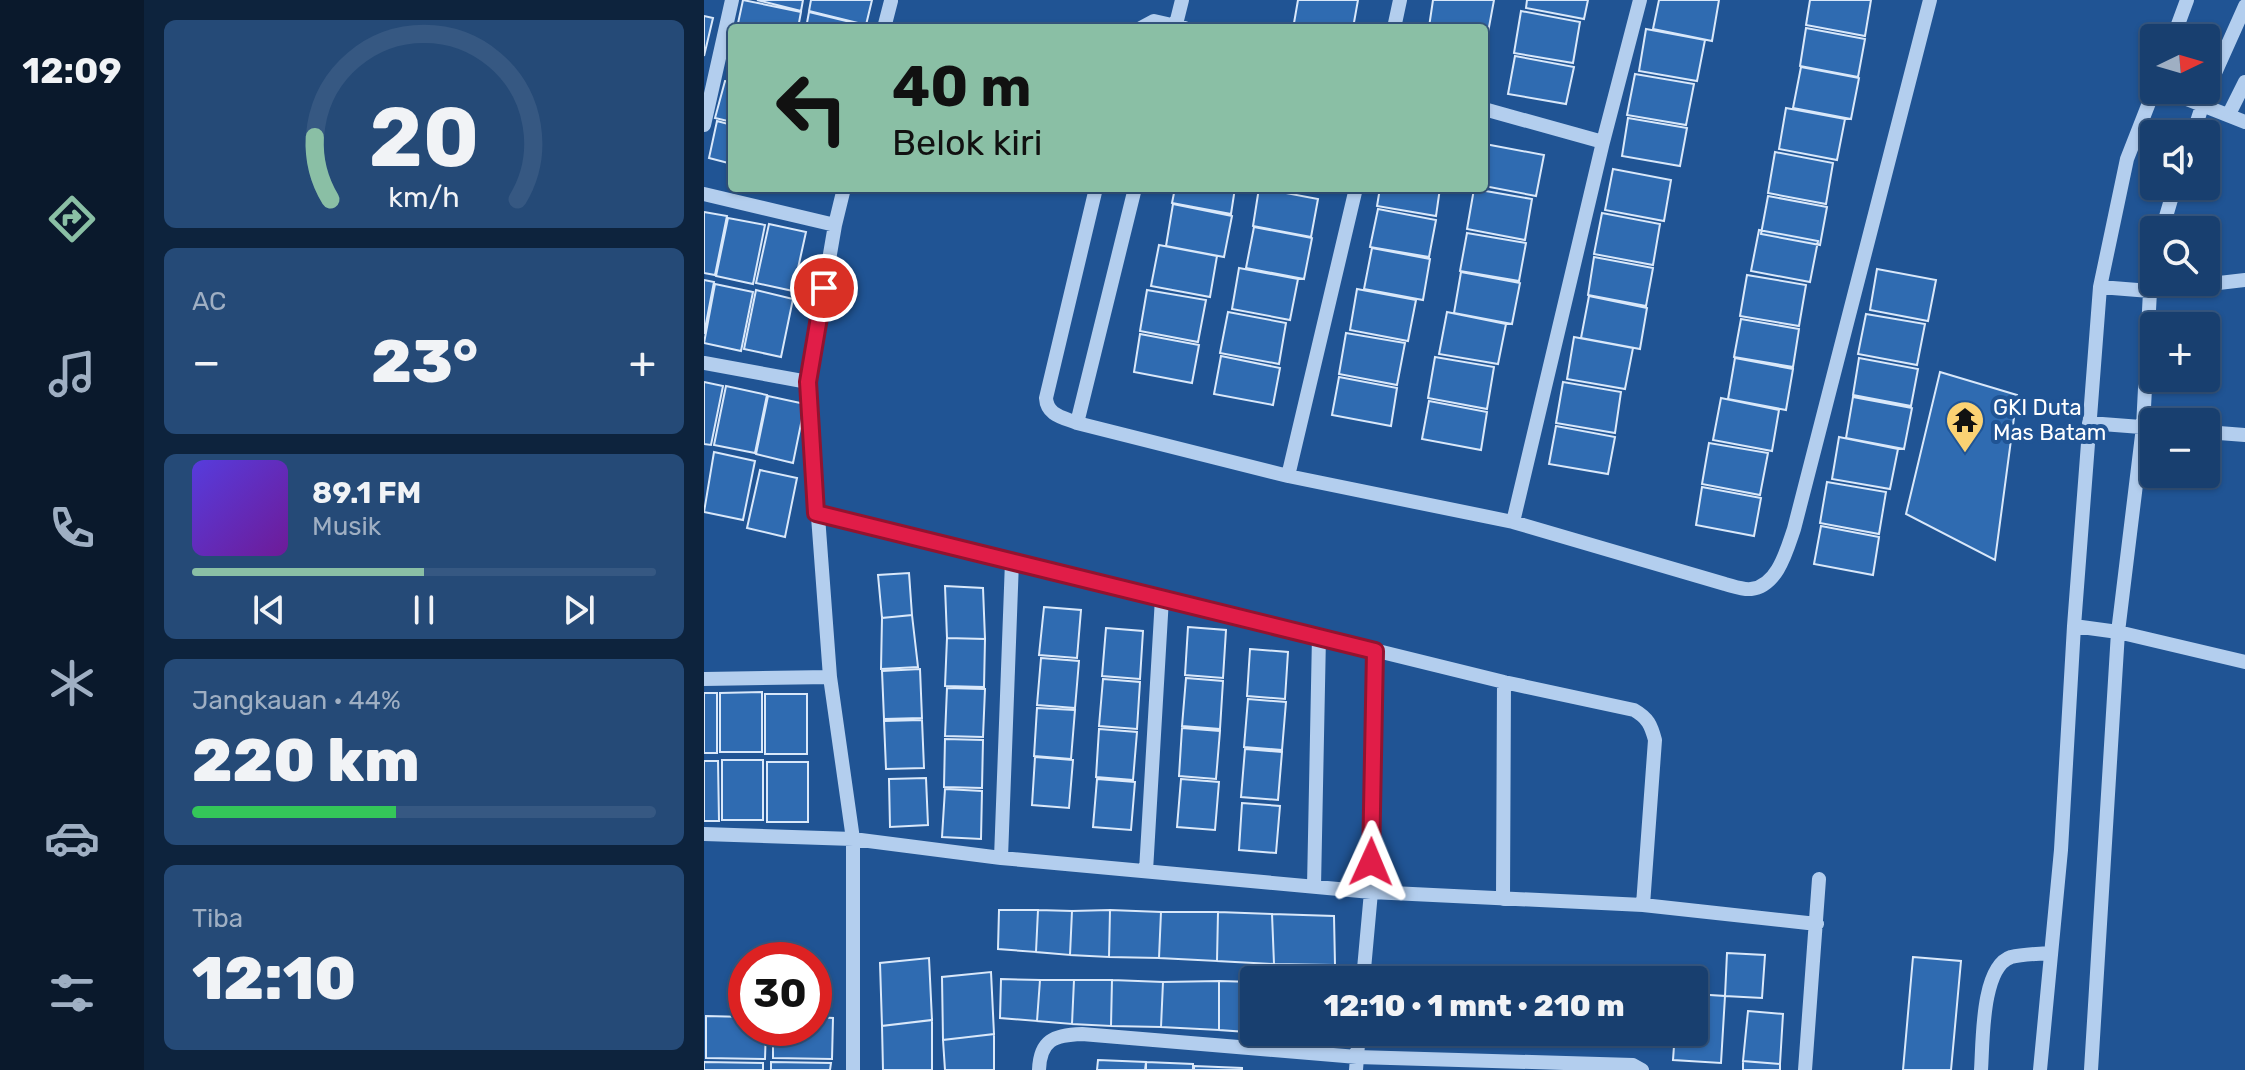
<!DOCTYPE html>
<html lang="id">
<head>
<meta charset="utf-8">
<style>
	body { margin:0; font-family:Rubik,sans-serif; background:#254a77; color:#f1f3f6; height:100vh; display:flex; flex-direction:column; font-size:30px; white-space:nowrap }
	* { box-sizing:border-box; margin:0 }
	p { font-size:26px; color:#9fafc3 }
	.icon { flex:none; width:44px; height:44px; fill:none; stroke:currentColor; stroke-width:2; stroke-linecap:round; stroke-linejoin:round }
	.map { position:relative; flex:1; overflow:hidden }
	.side { display:flex; flex-direction:column; gap:20px; padding:20px; background:#0d233d; width:560px }
	.side>* { flex:none }
	.guide { position:absolute; left:24px; top:24px; width:760px; height:168px; border-radius:8px; box-shadow:0 2px 6px #0004,0 0 0 2px #365882; background:#8abfa5; color:#111; overflow:hidden }
	.needle { width:52px; rotate:85deg }
	.fabs { position:absolute; left:1436px; top:24px; display:grid; gap:16px }
	.fabs a { display:grid; place-items:center; width:80px; height:80px; border-radius:8px; background:#183f6f; box-shadow:0 2px 6px #0004,0 0 0 2px #365882; font-size:40px }
	.speed { position:absolute; left:24px; top:942px; display:flex; gap:16px; font-size:40px; font-weight:700; text-align:center }
	.speed>* { display:grid; place-content:center; width:104px; height:104px; border-radius:50%; background:#183f6f; box-shadow:0 2px 6px #0004,0 0 0 2px #365882; line-height:1 }
	.speed .limit { border:12px solid #d22; background:#fff; color:#111 }
	.pin { position:absolute; display:grid; place-items:center; width:68px; height:68px; color:#fff; margin:-34px; border:4px solid #fff; border-radius:50%; box-shadow:0 2px 8px #0007 }
	.me { position:absolute; width:88px; margin:-44px; rotate:1deg; stroke-linejoin:round; filter:drop-shadow(0 0 6px #0008) }
	.turn { display:flex; align-items:center; gap:28px; height:168px; padding:0 32px; font-size:36px }
	.turn .icon { width:104px; height:104px; stroke-width:2.5 }
	.turn b { display:block; font-size:56px; line-height:68px }
	.big { font-size:60px; font-weight:800; line-height:1.1 }
	.side .tile { flex:1; display:flex; flex-direction:column; justify-content:center; gap:12px; min-width:0; padding:0 28px; border-radius:12px; background:#254a77 }
	.side .dial { align-items:center; gap:0 }
	.dial svg { height:208px; overflow:visible; fill:none; stroke:#365882; stroke-width:7; stroke-linecap:round; text-anchor:middle }
	.dial text { fill:#f1f3f6; stroke:none }
	.song { display:flex; align-items:center; gap:24px }
	.cover { width:96px; height:96px; border-radius:12px; background:linear-gradient(135deg,hsl(250 70% 55%),hsl(280 70% 35%)) }
	.played { height:8px; border-radius:4px; background:linear-gradient(90deg,#8abfa5 50%,#365882 50%) }
	.keys { display:flex; justify-content:space-around; direction:ltr }
	.heat { display:flex; justify-content:space-between; align-items:center; font-size:44px; direction:ltr }
	.charge { height:12px; border-radius:6px; background:linear-gradient(90deg,#34c759 44%,#365882 0) }
	.trip { position:absolute; left:536px; top:966px; width:468px; height:80px; border-radius:8px; background:#183f6f; box-shadow:0 2px 6px #0004,0 0 0 2px #365882; font-weight:800; line-height:80px; text-align:center }
	main { display:flex; flex:1; min-height:0 }
	.menu { display:flex; flex-direction:column; width:144px; justify-content:space-around; align-items:center; background:#0a192c; color:#9fafc3 }
	.menu .icon { width:56px; height:56px }
	.menu .on { color:#8abfa5 }
	.menu b { font-size:36px; color:#f1f3f6 }
	.map>svg:first-child { display:block }
</style>
</head>
<body>
<main>
<nav class="menu">
<b>12:09</b>
<svg class="icon on" aria-label="directions" viewBox="0 0 24 24"><path d="M12 3l9 9-9 9-9-9zM9 14v-3h6M13 9l2 2-2 2"/></svg>
<svg class="icon" aria-label="music" viewBox="0 0 24 24"><path d="M9 18V5l10-2v13"/><circle cx="6" cy="18" r="3"/><circle cx="16" cy="16" r="3"/></svg>
<svg class="icon" aria-label="phone" viewBox="0 0 24 24"><path d="M5 4h4l2 5-3 2q2 4 5 5l2-3 5 2v4C11 20 4 13 5 4z"/></svg>
<svg class="icon" aria-label="climate" viewBox="0 0 24 24"><path d="M12 3v18M4 7l16 10M4 17L20 7"/></svg>
<svg class="icon" aria-label="car" viewBox="0 0 24 24"><path d="M5 17H2v-5l4-1 3-4h7l3 4 3 1v5h-3M9 17h6M6 11h13"/><circle cx="7" cy="17" r="2"/><circle cx="17" cy="17" r="2"/></svg>
<svg class="icon" aria-label="filters" viewBox="0 0 24 24"><path d="M4 7h16M4 17h16"/><circle cx="9" cy="7" r="2"/><circle cx="15" cy="17" r="2"/></svg>
</nav>
<section class="side">
<div class="tile dial"><svg viewBox="0 0 100 80">
<path d="M14 69A42 42 0 1 1 86 69"/>
<path d="M14 69A42 42 0 0 1 8 45" stroke="#8abfa5"/>
<text x="50" y="56" font-size="32" font-weight="700">20</text>
<text x="50" y="72" font-size="11">km/h</text>
</svg></div>
<div class="tile"><p>AC</p>
<div class="heat"><a>−</a><b class="big">23°</b><a>+</a></div>
</div>
<div class="tile">
<div class="song"><i class="cover"></i><div><b>89.1 FM</b><p>Musik</p></div></div>
<div class="played"></div>
<div class="keys"><svg class="icon" aria-label="previous" viewBox="0 0 24 24"><path d="M18 5L8 12l10 7zM5 5v14"/></svg><svg class="icon" aria-label="pause" viewBox="0 0 24 24"><path d="M8 5v14M16 5v14"/></svg><svg class="icon" aria-label="next" viewBox="0 0 24 24"><path d="M6 5l10 7-10 7zM19 5v14"/></svg></div>
</div>
<div class="tile"><p>Jangkauan · 44%</p><b class="big">220 km</b><div class="charge"></div></div>
<div class="tile"><p>Tiba</p><b class="big">12:10</b></div>
</section>
<div class="map">
<svg width="1541" height="1070" viewBox="0 0 1541 1070">
	<rect width="100%" height="100%" fill="#205494"/>
	<path fill="#2f6bb1" stroke="#d9e8fa" stroke-width="2" d="M39,0L97,12L94,28H33Z
		M53,0H99L97,11Z
		M107,0H168L162,25L105,11Z
		M594,0H654L649,28H615L590,23Z
		M729,0H790L783,38L780,37V28L725,27Z
		M823,0H884L880,19L822,8Z
		M955,0H1015L1008,41L949,29Z
		M1106,0H1167L1161,36L1102,25Z
		M817,11L876,22L869,63L810,53Z
		M105,12L163,26L162,28H102Z
		M0,16L9,18L0,56Z
		M1102,28L1161,39L1154,77L1096,66Z
		M942,29L1001,40L993,81L935,71Z
		M811,56L870,67L862,104L804,94Z
		M1097,67L1155,78L1147,119L1089,108Z
		M931,74L990,84L982,125L923,115Z
		M21,81L28,82V122L11,118Z
		M1082,108L1141,119L1133,160L1075,149Z
		M924,118L983,128L976,166L918,156Z
		M13,121L28,125V164L5,158Z
		M781,144L840,155L832,196L780,186Z
		M1071,152L1129,163L1122,204L1064,193Z
		M909,169L967,180L960,221L901,210Z
		M471,188H531L527,214L468,203Z
		M555,188L614,199L607,237L549,226Z
		M676,188H736L732,216L673,206Z
		M770,189L828,199L821,240L763,229Z
		M1064,196L1123,207L1116,245L1057,234Z
		M469,204L528,216L520,257L462,246Z
		M674,209L732,220L725,257L666,247Z
		M0,212L23,216L11,275L0,273Z
		M898,213L956,224L949,265L890,254Z
		M24,218L61,225L49,284L12,276Z
		M65,224L102,232L89,291L52,283Z
		M550,227L608,238L600,279L542,268Z
		M1055,230L1114,241L1106,282L1047,271Z
		M763,233L822,243L815,281L756,271Z
		M455,245L513,256L506,297L447,286Z
		M668,248L726,259L719,300L660,289Z
		M890,257L949,268L942,306L884,295Z
		M535,268L594,279L586,320L528,309Z
		M1173,269L1232,280L1224,321L1166,310Z
		M757,272L816,283L808,324L750,313Z
		M1043,275L1102,285L1095,326L1036,316Z
		M0,280L10,282L0,334Z
		M11,284L49,292L37,351L0,343Z
		M653,289L712,300L704,341L646,330Z
		M52,290L89,299L77,357L40,349Z
		M443,290L502,300L494,342L436,331Z
		M885,296L943,308L936,349L877,338Z
		M524,312L582,323L575,364L516,353Z
		M743,312L802,324L794,364L735,354Z
		M1162,314L1221,324L1213,365L1154,354Z
		M1037,319L1095,329L1089,367L1030,357Z
		M642,333L701,343L693,385L635,374Z
		M436,334L495,345L488,383L430,372Z
		M870,337L929,348L921,389L863,379Z
		M517,356L576,368L569,405L510,394Z
		M731,357L790,367L783,409L724,398Z
		M1031,358L1089,369L1082,410L1024,399Z
		M1155,358L1214,369L1207,406L1149,395Z
		M1236,372L1313,395L1291,560L1202,514Z
		M635,377L693,388L687,426L628,415Z
		M0,382L19,386L7,445L0,444Z
		M859,382L917,392L911,433L852,423Z
		M22,386L63,395L51,453L10,445Z
		M64,396L101,404L89,463L52,454Z
		M1149,397L1208,408L1200,449L1142,438Z
		M1017,398L1075,410L1068,451L1009,440Z
		M725,401L783,412L777,450L718,439Z
		M852,426L911,437L904,474L845,464Z
		M1135,437L1194,449L1186,489L1128,479Z
		M1005,443L1064,453L1056,495L998,484Z
		M10,452L51,461L39,520L0,512Z
		M56,470L93,478L81,537L43,528Z
		M1123,482L1182,492L1175,534L1116,523Z
		M998,487L1057,498L1050,536L992,525Z
		M1117,526L1175,537L1169,575L1110,564Z
		M205,573L208,615L178,618L174,575Z
		M241,586L279,588L281,639L243,638Z
		M340,607L377,610L373,658L335,655Z
		M208,615L214,667L177,669L178,618Z
		M484,627L522,630L519,678L481,675Z
		M402,628L439,631L436,679L398,676Z
		M243,638L281,639L280,687L241,686Z
		M546,649L584,652L581,699L543,696Z
		M337,658L375,661L371,708L333,705Z
		M216,669L218,718L180,719L178,671Z
		M482,678L519,681L516,729L478,726Z
		M399,679L436,682L433,729L395,726Z
		M243,688L281,689L279,737L241,736Z
		M58,692V752H16V693Z
		M0,693H13V753H0Z
		M61,694H103V754H61Z
		M544,699L582,702L578,750L540,747Z
		M333,708L371,710L367,759L330,756Z
		M218,720L220,768L182,769L180,721Z
		M478,728L516,731L512,779L475,776Z
		M395,729L433,732L429,780L392,777Z
		M241,739L279,740L278,788L240,787Z
		M541,749L578,752L574,800L537,797Z
		M331,757L369,760L365,808L328,805Z
		M18,760H59V820H18Z
		M0,761H14L15,821H0Z
		M63,762H104V822H63Z
		M222,778L224,825L186,827L185,779Z
		M393,779L431,782L427,830L389,827Z
		M477,779L515,782L511,830L473,827Z
		M241,789L278,791L277,839L238,837Z
		M538,803L576,806L572,853L535,850Z
		M295,910H334L332,952L294,949Z
		M334,910L368,911L366,955L332,952Z
		M406,910L405,957L366,955L368,911Z
		M406,910L457,912L455,958L405,957Z
		M457,912H514L513,961L455,958Z
		M514,912L568,914L570,964L513,961Z
		M568,914L630,916L631,965L570,964Z
		M1023,953L1061,955L1058,998L1021,996Z
		M1209,957L1257,961L1247,1070H1199Z
		M225,958L228,1020L178,1026L176,963Z
		M287,972L290,1034L239,1040L238,977Z
		M297,979L336,980L333,1021L296,1018Z
		M336,980H370L368,1024L333,1021Z
		M370,980H408L407,1026L368,1024Z
		M408,980L459,982L457,1027L407,1026Z
		M515,981V1030L457,1027L459,982Z
		M515,981L550,982V1032H571V1034L515,1030Z
		M990,994L1021,996L1017,1063L969,1060L971,1032H990Z
		M1044,1011L1079,1014L1076,1064L1039,1061Z
		M2,1016L42,1017V1028H62L61,1059L2,1058Z
		M110,1017L129,1018L128,1059L69,1058V1028H110Z
		M228,1020V1070H179L178,1026Z
		M571,1032H633V1035L571,1034Z
		M290,1034V1070H241L239,1040Z
		M394,1060L442,1062L441,1070H393Z
		M1039,1061L1076,1064V1070H1039Z
		M0,1062L59,1063V1070H0Z
		M67,1062L127,1063L126,1070H67Z
		M442,1062L489,1064V1070H442Z
		M490,1066L538,1068V1070H490Z"/>
	<g fill="none" stroke-linecap="round" stroke-linejoin="round">
		<path stroke="#b3ceee" stroke-width="14" d="M180,28L187,1
			M437,28L450,21L481,28
			M471,28L478,0
			M690,28L696,0
			M1469,38L1483,0
			M1460,90L1541,122
			M780,109L899,142
			M1525,114L1541,82
			M0,125L28,0
			M1489,134L1503,91L1541,6
			M140,188L131,225L104,382L126,677L149,839V1070
			M392,188L342,398C343,415 358,417 373,423L584,476L809,522L1021,584C1029,586 1039,590 1047,589C1074,586 1083,549 1090,529L1226,0
			M0,194L131,225
			M1458,230L1471,186
			M1396,287L1446,291L1541,280
			M0,363L104,382
			M373,423L431,188
			M1385,423L1450,428
			M1502,432L1541,435
			M584,476L652,188
			M112,513L800,682L930,710C944,718 947,725 951,740L939,905
			M809,522L899,142L936,0
			M1370,626L1414,632L1541,662
			M0,679L126,677
			M0,834L149,839L297,858L667,892L939,905L1113,924
			M297,858L308,561
			M442,871L458,598
			M610,887L615,636
			M799,899L800,682
			M659,980L667,892L671,651
			M335,1070C336,1040 350,1035 378,1034L653,1057L929,1065L938,1070
			M652,1070L655,1032
			M1101,1070L1115,879
			M1277,1070C1279,1043 1277,967 1307,957C1319,954 1334,954 1346,953
			M1336,1070L1357,850L1370,626L1396,287L1423,159L1450,90
			M1387,1070L1414,632L1439,427L1446,291L1450,265"/>
	</g>
	<g fill="none" stroke-linecap="round" stroke-linejoin="round">
		<defs>
			<path id="route" d="M120,288L104,382L112,513L671,651L667,862"/>
		</defs>
		<use href="#route" stroke="#92132f" stroke-width="20"/>
		<use href="#route" stroke="#e11d48" stroke-width="14"/>
	</g>
	<defs>
		<symbol id="temple-pin" viewBox="-11 -11 22 30"><path d="M0 17L-7.5 6A9.5 9.5 0 1 1 7.5 6Z" fill="#fbd273" stroke="#205494"/><path d="M0-6L5-2H3V0L6.5 2.5H4V6H1.5V3h-3V6H-4V2.5H-6.5L-3 0V-2H-5Z" fill="#111"/></symbol>
	</defs>
	<g fill-rule="evenodd">
		<use href="#temple-pin" x="1239" y="398" width="44" height="60"/>
	</g>
	<g text-anchor="middle" stroke-width="8" stroke-linejoin="round" paint-order="stroke">
		<g font-size="22" fill="#fff" stroke="#205494" text-anchor="start">
			<text x="1289" y="415">GKI Duta<tspan x="1289" dy="25">Mas Batam</tspan></text>
		</g>
	</g>
</svg>
<div class="fabs">
<a><svg class="needle" viewBox="-14 -14 28 28"><path d="M0-13l5 13h-10z" fill="#e53935"/><path d="M0 13l5-13h-10z" fill="#9fafc3"/></svg></a>
<a><svg class="icon" aria-label="sound" viewBox="0 0 24 24"><path d="M4 9h4l5-4v14l-5-4H4zM17 9q2 3 0 6"/></svg></a>
<a><svg class="icon" aria-label="search" viewBox="0 0 24 24"><circle cx="10" cy="10" r="6"/><path d="M15 15l6 6"/></svg></a>
<a>+</a>
<a>−</a>
</div>
<div class="speed"><div class="limit">30</div></div>
<div class="pin" style="left:120px;top:288px;background:#d93025"><svg class="icon" aria-label="arrive" viewBox="0 0 24 24"><path d="M6 21V4h12l-3 4 3 4H6"/></svg></div>
<svg class="me" style="left:667px;top:862px" viewBox="-20 -20 40 40"><path d="M0-17L14 15 0 8-14 15z" fill="#e11d48" stroke="#fff" stroke-width="4"/></svg>
<div class="trip">12:10 · 1 mnt · 210 m</div>
<div class="guide">
<div class="turn"><svg class="icon" aria-label="left" viewBox="0 0 24 24"><path d="M17 20v-9H6M10 6l-5 5 5 5"/></svg><div><b>40 m</b>Belok kiri</div></div>
</div>
</div>
</main>
</body>
</html>
